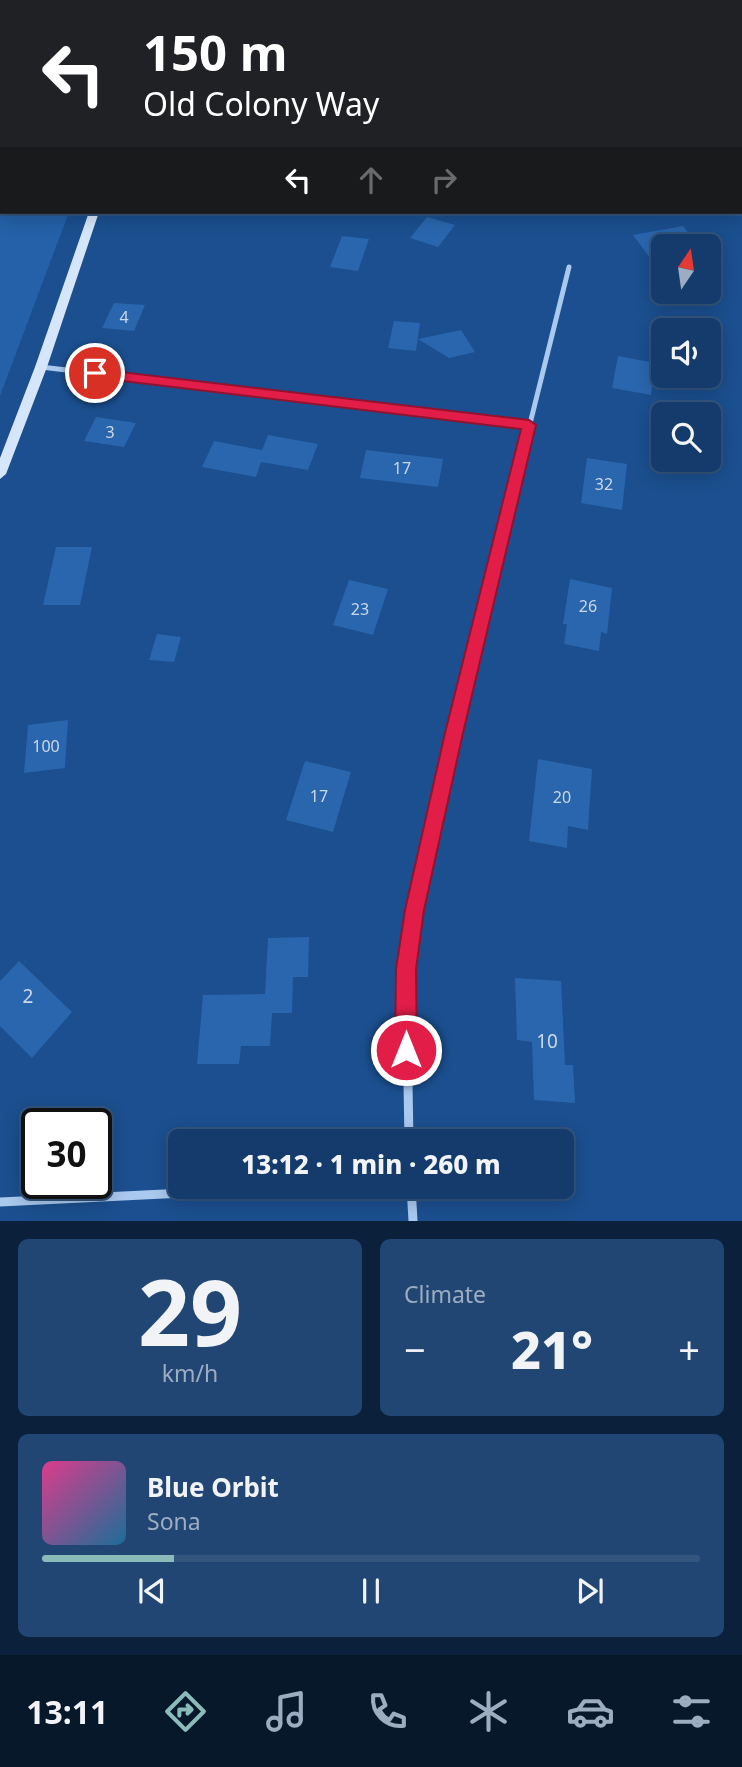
<!DOCTYPE html>
<html lang="en">
<head>
<meta charset="utf-8">
<style>
	body { margin:0; font-family:"Noto Sans",sans-serif; background:#214673; color:#f1f3f6; height:100vh; display:flex; flex-direction:column; font-size:26px; white-space:nowrap }
	* { box-sizing:border-box; margin:0 }
	p { font-size:23px; color:#9dadc1 }
	.icon { flex:none; width:38px; height:38px; fill:none; stroke:currentColor; stroke-width:2; stroke-linecap:round; stroke-linejoin:round }
	.map { position:relative; height:1221px; overflow:hidden }
	.details { display:flex; flex-direction:column; gap:18px; padding:18px; background:#0b203b; flex:1 }
	.details>* { flex:none }
	.hud { position:absolute; left:0px; top:0px; width:742px; height:214px; box-shadow:0 4px 18px #0003,0 0 0 2px #33557e; background:#202124; color:#fff; overflow:hidden }
	.needle { width:46px; rotate:13deg }
	.tools { position:absolute; left:651px; top:234px; display:grid; gap:14px }
	.tools a { display:grid; place-items:center; width:70px; height:70px; border-radius:10px; background:#143b6b; box-shadow:0 4px 18px #0003,0 0 0 2px #33557e; font-size:35px }
	.speed { position:absolute; left:21px; top:1108px; display:flex; gap:14px; font-size:35px; font-weight:700; text-align:center }
	.speed>* { display:grid; place-content:center; width:91px; height:91px; border-radius:50%; background:#143b6b; box-shadow:0 4px 18px #0003,0 0 0 2px #33557e; line-height:1 }
	.speed .limit { border:4px solid #111; border-radius:10px; background:#fff; color:#111 }
	.pin { position:absolute; display:grid; place-items:center; width:60px; height:60px; color:#fff; margin:-30px; border:4px solid #fff; border-radius:50%; box-shadow:0 2px 7px #0007 }
	.me { position:absolute; width:77px; margin:-38px; rotate:0deg; stroke-linejoin:round; filter:drop-shadow(0 0 5px #0008) }
	.turn { display:flex; align-items:center; gap:24px; height:147px; padding:0 28px; font-size:32px }
	.turn .icon { width:91px; height:91px; stroke-width:2.5 }
	.turn b { display:block; font-size:49px; line-height:60px }
	.lanes { display:flex; align-items:center; height:66px; padding:0 28px; background:#0003; justify-content:center; gap:35px; direction:ltr }
	.lanes .off { opacity:.35 }
	.big { font-size:52px; font-weight:800; line-height:1.1 }
	.details .widget { flex:1; display:flex; flex-direction:column; justify-content:center; gap:10px; min-width:0; padding:0 24px; border-radius:10px; background:#214673 }
	.details .dial { align-items:center; gap:0 }
	.dial b { font-size:91px; line-height:1 }
	.song { display:flex; align-items:center; gap:21px }
	.cover { width:84px; height:84px; border-radius:10px; background:linear-gradient(135deg,hsl(330 70% 55%),hsl(200 70% 35%)) }
	.played { height:7px; border-radius:4px; background:linear-gradient(90deg,#8bbbb9 20%,#33557e 20%) }
	.keys { display:flex; justify-content:space-around; direction:ltr }
	.heat { display:flex; justify-content:space-between; align-items:center; font-size:38px; direction:ltr }
	.details .tiles { flex:1; display:grid; gap:18px; grid-template-columns:1fr 1fr }
	.widget:last-child { grid-column:span 2 }
	.trip { position:absolute; left:168px; top:1129px; width:406px; height:70px; border-radius:10px; background:#143b6b; box-shadow:0 4px 18px #0003,0 0 0 2px #33557e; font-weight:800; line-height:70px; text-align:center }
	.menu { display:flex; height:112px; justify-content:space-around; align-items:center; background:#08182b; color:#9dadc1 }
	.menu .icon { width:49px; height:49px }
	.menu .active { color:#8bbbb9 }
	.menu b { font-size:32px; color:#f1f3f6 }
	.map>svg:first-child { display:block }
</style>
</head>
<body>
<div class="map">
<svg width="742" height="1221" viewBox="0 0 742 1221">
	<rect width="100%" height="100%" fill="#1b4f8f"/>
	<path fill="#2461a8" d="M0,20L2,212H69L0,396Z"/>
	<path fill="#2a66ad" d="M427,217L455,225L438,247L410,238Z
		M683,226L700,247H663L662,274L633,235Z
		M342,236L369,239L358,271L330,267Z
		M114,303L145,305L134,331L102,328Z
		M394,321L420,323L416,351L388,348Z
		M461,330L475,352L449,358L418,339Z
		M618,356L655,363L651,395L612,388Z
		M96,417L136,423L124,447L84,441Z
		M268,435L318,444L308,470L261,462L256,477L202,467L214,441L262,450Z
		M366,450L443,459L438,487L360,478Z
		M587,458L627,464L622,510L581,503Z
		M56,547H92L80,605H43Z
		M570,579L612,588L607,634L601,632L599,651L564,644L567,624H563Z
		M349,580L388,589L373,635L333,625Z
		M157,634L181,637L174,662L149,660Z
		M68,720L65,768L24,773L28,725Z
		M538,759L592,769L588,830L568,826L567,848L529,841Z
		M305,761L351,772L333,832L286,820Z
		M309,937L308,977H293L292,1013H272L270,1046H241L239,1064H197L203,995L265,994L268,938Z
		M19,961L72,1012L32,1058L0,1026V981Z
		M515,978L561,981L565,1065H573L575,1103L534,1100L532,1042L517,1040Z"/>
	<g fill="none" stroke-linecap="round" stroke-linejoin="round">
		<path stroke="#a9c9ee" stroke-width="4.5" d="M491,0L497,2
			M649,2L652,0"/>
		<path stroke="#a9c9ee" stroke-width="5" d="M41,367L529,425
			M519,468L569,267"/>
		<path stroke="#a9c9ee" stroke-width="7" d="M439,800L520,467"/>
		<path stroke="#a9c9ee" stroke-width="9" d="M409,1141L406,969L415,910L440,799
			M411,1186L413,1221
			M0,1202L327,1186"/>
		<path fill="#d6e6fa" fill-rule="evenodd" d="M171,0H179L170,2Z
			M89,212H99L47,367L6,474L0,479V458L35,367Z"/>
	</g>
	<path fill="#e11d48" stroke="#92132f" stroke-width="2" d="M95,369L529,420L536,425L463,733L424,910L416,969L417,1050L413,1057L406,1060L399,1057L395,1050L396,969L405,910L445,733L521,429L90,377V370Z"/>
	<g text-anchor="middle" stroke-width="7" stroke-linejoin="round" paint-order="stroke">
		<g font-size="16" fill="#cad9ea">
			<text x="124" y="323">4</text>
			<text x="110" y="438">3</text>
			<text x="402" y="474">17</text>
			<text x="604" y="490">32</text>
			<text x="588" y="612">26</text>
			<text x="360" y="615">23</text>
			<text x="46" y="752">100</text>
			<text x="319" y="802">17</text>
			<text x="562" y="803">20</text>
		</g>
		<g font-size="19" fill="#cad9ea">
			<text x="28" y="1003">2</text>
			<text x="547" y="1048">10</text>
		</g>
	</g>
</svg>
<div class="tools">
<a><svg class="needle" viewBox="-14 -14 28 28"><path d="M0-13l5 13h-10z" fill="#e53935"/><path d="M0 13l5-13h-10z" fill="#9dadc1"/></svg></a>
<a><svg class="icon" aria-label="sound" viewBox="0 0 24 24"><path d="M4 9h4l5-4v14l-5-4H4zM17 9q2 3 0 6"/></svg></a>
<a><svg class="icon" aria-label="search" viewBox="0 0 24 24"><circle cx="10" cy="10" r="6"/><path d="M15 15l6 6"/></svg></a>
</div>
<div class="speed"><div class="limit">30</div></div>
<div class="pin" style="left:95px;top:373px;background:#d93025"><svg class="icon" aria-label="arrive" viewBox="0 0 24 24"><path d="M6 21V4h12l-3 4 3 4H6"/></svg></div>
<svg class="me" style="left:406px;top:1050px" viewBox="-20 -20 40 40"><circle r="17" fill="#e11d48" stroke="#fff" stroke-width="3"/><path d="M0-11L8 9 0 5-8 9z" fill="#fff"/></svg>
<div class="trip">13:12 · 1 min · 260 m</div>
<div class="hud">
<div class="turn"><svg class="icon" aria-label="left" viewBox="0 0 24 24"><path d="M17 20v-9H6M10 6l-5 5 5 5"/></svg><div><b>150 m</b>Old Colony Way</div></div>
<div class="lanes"><svg class="icon" aria-label="left" viewBox="0 0 24 24"><path d="M17 20v-9H6M10 6l-5 5 5 5"/></svg><svg class="icon off" aria-label="ahead" viewBox="0 0 24 24"><path d="M12 20V5M6 11l6-6 6 6"/></svg><svg class="icon off" aria-label="right" viewBox="0 0 24 24"><path d="M7 20v-9h11M14 6l5 5-5 5"/></svg></div>
</div>
</div>
<section class="details">
<div class="tiles">
<div class="widget dial"><b>29</b><p>km/h</p></div>
<div class="widget"><p>Climate</p>
<div class="heat"><a>−</a><b class="big">21°</b><a>+</a></div>
</div>
<div class="widget">
<div class="song"><i class="cover"></i><div><b>Blue Orbit</b><p>Sona</p></div></div>
<div class="played"></div>
<div class="keys"><svg class="icon" aria-label="previous" viewBox="0 0 24 24"><path d="M18 5L8 12l10 7zM5 5v14"/></svg><svg class="icon" aria-label="pause" viewBox="0 0 24 24"><path d="M8 5v14M16 5v14"/></svg><svg class="icon" aria-label="next" viewBox="0 0 24 24"><path d="M6 5l10 7-10 7zM19 5v14"/></svg></div>
</div>
</div>
</section>
<nav class="menu">
<b>13:11</b>
<svg class="icon active" aria-label="directions" viewBox="0 0 24 24"><path d="M12 3l9 9-9 9-9-9zM9 14v-3h6M13 9l2 2-2 2"/></svg>
<svg class="icon" aria-label="music" viewBox="0 0 24 24"><path d="M9 18V5l10-2v13"/><circle cx="6" cy="18" r="3"/><circle cx="16" cy="16" r="3"/></svg>
<svg class="icon" aria-label="phone" viewBox="0 0 24 24"><path d="M5 4h4l2 5-3 2q2 4 5 5l2-3 5 2v4C11 20 4 13 5 4z"/></svg>
<svg class="icon" aria-label="climate" viewBox="0 0 24 24"><path d="M12 3v18M4 7l16 10M4 17L20 7"/></svg>
<svg class="icon" aria-label="car" viewBox="0 0 24 24"><path d="M5 17H2v-5l4-1 3-4h7l3 4 3 1v5h-3M9 17h6M6 11h13"/><circle cx="7" cy="17" r="2"/><circle cx="17" cy="17" r="2"/></svg>
<svg class="icon" aria-label="filters" viewBox="0 0 24 24"><path d="M4 7h16M4 17h16"/><circle cx="9" cy="7" r="2"/><circle cx="15" cy="17" r="2"/></svg>
</nav>
</body>
</html>
